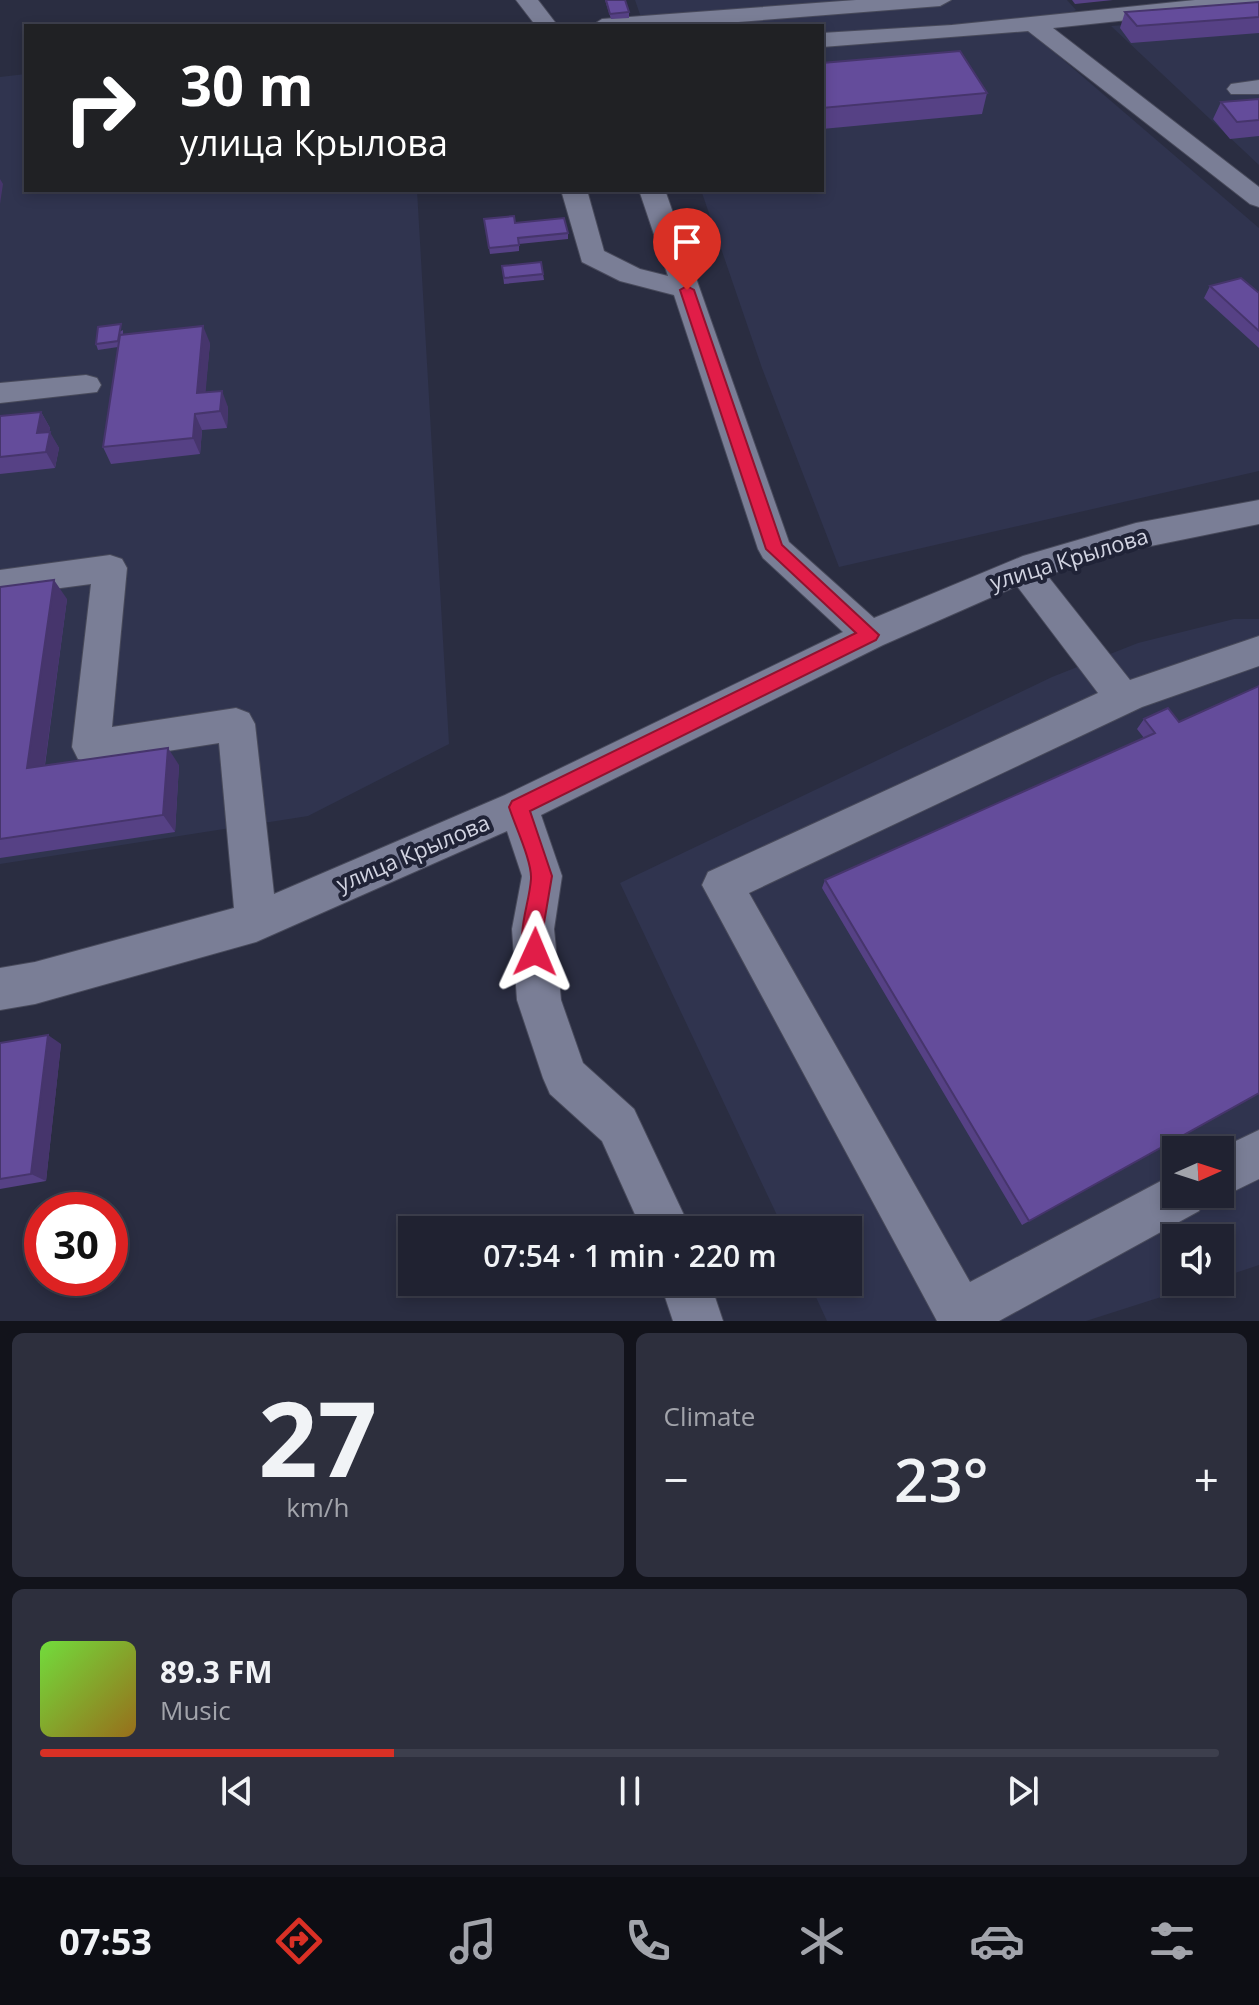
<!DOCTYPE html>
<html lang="en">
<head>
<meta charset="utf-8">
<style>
	body { margin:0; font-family:"Open Sans",sans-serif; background:#2d2f3d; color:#f1f3f6; height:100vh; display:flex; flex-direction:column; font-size:30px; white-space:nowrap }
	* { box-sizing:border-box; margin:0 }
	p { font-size:26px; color:#a2a4ab }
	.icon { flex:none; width:44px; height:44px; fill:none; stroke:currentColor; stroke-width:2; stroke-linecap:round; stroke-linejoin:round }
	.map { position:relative; height:1321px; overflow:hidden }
	.sheet { display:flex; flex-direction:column; gap:12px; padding:12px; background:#12131b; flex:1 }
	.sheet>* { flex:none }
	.guide { position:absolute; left:24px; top:24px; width:800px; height:168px; border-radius:0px; box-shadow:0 4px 12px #0003,0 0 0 2px #3d3f4d; background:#202124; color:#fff; overflow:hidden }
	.needle { width:52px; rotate:87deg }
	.fabs { position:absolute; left:1162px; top:1136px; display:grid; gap:16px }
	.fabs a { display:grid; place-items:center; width:72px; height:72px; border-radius:0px; background:#202231; box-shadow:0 4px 12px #0003,0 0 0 2px #3d3f4d; font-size:40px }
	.speed { position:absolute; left:24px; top:1192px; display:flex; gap:16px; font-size:40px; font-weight:700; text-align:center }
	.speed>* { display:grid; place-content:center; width:104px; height:104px; border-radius:50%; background:#202231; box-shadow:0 4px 12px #0003,0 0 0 2px #3d3f4d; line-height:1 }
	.speed .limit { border:12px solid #d22; background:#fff; color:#111 }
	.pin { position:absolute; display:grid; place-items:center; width:68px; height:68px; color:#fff; margin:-82px -34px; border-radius:50% 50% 50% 0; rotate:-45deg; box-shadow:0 0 8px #0007 }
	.pin .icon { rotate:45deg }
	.me { position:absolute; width:88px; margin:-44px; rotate:1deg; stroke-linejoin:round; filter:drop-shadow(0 0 6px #0008) }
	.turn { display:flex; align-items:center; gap:28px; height:168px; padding:0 24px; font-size:36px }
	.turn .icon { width:104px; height:104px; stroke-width:2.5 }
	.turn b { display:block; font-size:56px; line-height:68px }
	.big { font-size:60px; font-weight:600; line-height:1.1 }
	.sheet .widget { flex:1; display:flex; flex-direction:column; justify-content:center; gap:12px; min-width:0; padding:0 28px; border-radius:12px; background:#2d2f3d }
	.sheet .dial { align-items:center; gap:0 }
	.dial b { font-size:104px; line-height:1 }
	.song { display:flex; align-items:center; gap:24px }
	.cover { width:96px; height:96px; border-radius:12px; background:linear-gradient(135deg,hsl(100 70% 55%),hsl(40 70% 35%)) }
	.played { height:8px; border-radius:4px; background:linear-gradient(90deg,#d93025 30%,#3d3f4d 30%) }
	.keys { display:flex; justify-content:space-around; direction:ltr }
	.heat { display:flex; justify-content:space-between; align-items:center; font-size:44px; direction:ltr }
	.sheet .tiles { flex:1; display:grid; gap:12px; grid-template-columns:1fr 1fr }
	.widget:last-child { grid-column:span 2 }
	.trip { position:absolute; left:398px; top:1216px; width:464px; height:80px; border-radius:0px; background:#202231; box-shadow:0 4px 12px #0003,0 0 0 2px #3d3f4d; font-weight:600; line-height:80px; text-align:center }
	.dock { display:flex; height:128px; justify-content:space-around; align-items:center; background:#0d0e14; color:#a2a4ab }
	.dock .icon { width:56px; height:56px }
	.dock .on { color:#d93025 }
	.dock b { font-size:36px; color:#f1f3f6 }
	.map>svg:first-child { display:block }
</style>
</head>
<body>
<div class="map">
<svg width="1259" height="1321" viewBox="0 0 1259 1321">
	<rect width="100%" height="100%" fill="#2a2d41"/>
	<path fill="#30344f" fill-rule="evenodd" d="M635,0H1067L1076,10L1033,34L1259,228V471L839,567L762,368L701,190H822V26H644Z
		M1259,15V165L1111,26Z
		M26,74V190H417L449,744L308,816L0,864V77Z
		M1234,619H1259V1265L1220,1278V1238H1176V1282H1208L1086,1321H827L809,1282H848V1230H784L620,883L1052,677L1138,643ZM1176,1150H1220V1194H1176Z"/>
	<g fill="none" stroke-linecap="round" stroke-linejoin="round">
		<defs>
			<path id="minor" d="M516,0H538L558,26H536Z
				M856,0H951L940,6L687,26H591L602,19Z
				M1195,0H1259V6L1053,28L1259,187V207L1250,204L1028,31L822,47V33L952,25Z
				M1259,80V94H1231L1227,89L1231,84Z
				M561,190H587L604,251L640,269L668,276L639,190H665L789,542L874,618L1023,556L1136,523L1259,500V524L1136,549L1047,575L1130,680L1259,636V666L1142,707L749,893L970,1282L1176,1173V1194H1206L1199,1211L999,1321H937L702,885L708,872L1098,693L1017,586L883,645L541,815L562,876L554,929L561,1000L583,1063L634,1109L691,1230H642L602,1141L550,1094L543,1078L517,1000L512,929L522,876L507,831L256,942L35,1004L0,1010V968L35,962L234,908L219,743L91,763L78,759L72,747L91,584L0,596V570L110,555L122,559L127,568L112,727L236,708L249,713L255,724L274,894L505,795L843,632L763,558L758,549L674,295L620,281L582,262Z
				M86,375L97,378L101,385L97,392L0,403V383Z
				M1259,1130V1179L1220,1198L1211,1194H1220V1150H1217Z
				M660,1282H710L723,1321H673Z"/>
		</defs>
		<use href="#minor" stroke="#484a5b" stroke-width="2"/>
		<use href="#minor" fill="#7a7e96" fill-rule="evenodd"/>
	</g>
	<path fill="#564185" d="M605,0H625L629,12V18L611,19Z
		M1072,0H1113L1075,4Z
		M1259,2V33L1131,43L1120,28L1125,12Z
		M822,63L987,93L982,114L822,129Z
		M1259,99V136L1230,139L1213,119L1221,102Z
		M484,219L515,223L568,233V239L519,244V251L490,254Z
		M541,262L544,280L504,284L502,266Z
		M1210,286L1259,293V348L1204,298Z
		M123,330V334L210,343L205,392L228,407L227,428L202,430L200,454L111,464L103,447L118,347L98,350L96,344Z
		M41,412L50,428L49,432L59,448L55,468L0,474V416Z
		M0,587L67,599L45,765H179L175,832L0,858Z
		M1144,719L1179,722L1259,1093L1022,1225L822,888L825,880L1144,738L1137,729Z
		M0,1043L61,1044L46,1181L0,1189Z"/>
	<path fill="#46356c" d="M0,179L3,184L0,204Z
		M203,326L210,343L204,410L197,393Z
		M222,391L228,407L227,428L220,411Z
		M41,412L50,428L46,449L37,433Z
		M195,414L202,430L200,454L193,438Z
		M50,432L59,448L55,468L46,452Z
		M54,580L67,599L42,785L27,768Z
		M168,748L179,765L175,832L163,815Z
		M48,1035L61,1044L46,1181L31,1174Z"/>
	<path fill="#644c9b" stroke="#46356c" stroke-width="2" d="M606,0H625L629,12L610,14Z
		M1259,2V17L1137,26L1125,12Z
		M960,51L987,93L822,108V63Z
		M1259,99V120L1237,122L1221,102Z
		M514,216L515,223L564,218L568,233L518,238L519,245L489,248L484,219Z
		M541,262L543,274L504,278L502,266Z
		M1241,278L1259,293V331L1210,286Z
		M121,324L118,341L96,344L98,327Z
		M203,326L197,393L222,391L220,411L195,414L193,438L103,447L120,335Z
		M41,412L37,433L50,432L46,452L0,457V416Z
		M54,580L27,768L168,748L163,815L0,839V587Z
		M1259,686V1093L1029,1221L825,880L1155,733L1144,719L1168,708L1179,722Z
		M48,1035L31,1174L0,1179V1043Z"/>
	<path fill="#e11d48" stroke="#92132f" stroke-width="2" d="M687,286L694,290L782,545L879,635L876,640L530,811L552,876L543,929L545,952L542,960L535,963L527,960C515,933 529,907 531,879C532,861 515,826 509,807L512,801L856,633L766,549L680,290Z"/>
	<g text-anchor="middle" stroke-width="8" stroke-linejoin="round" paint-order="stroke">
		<g font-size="22" fill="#d2d4e2" stroke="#202337">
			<text transform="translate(1069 559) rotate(-17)" y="8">улица Крылова</text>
			<text transform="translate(413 853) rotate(-23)" y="8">улица Крылова</text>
		</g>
	</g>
</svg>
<div class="fabs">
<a><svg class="needle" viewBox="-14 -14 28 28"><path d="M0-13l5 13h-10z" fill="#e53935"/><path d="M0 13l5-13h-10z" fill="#a2a4ab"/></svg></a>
<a><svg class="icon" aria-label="sound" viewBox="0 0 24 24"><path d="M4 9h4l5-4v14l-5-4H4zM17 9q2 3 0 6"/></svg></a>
</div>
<div class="speed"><div class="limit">30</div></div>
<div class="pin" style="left:687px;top:290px;background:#d93025"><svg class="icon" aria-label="arrive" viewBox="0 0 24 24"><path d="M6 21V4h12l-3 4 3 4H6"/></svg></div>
<svg class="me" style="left:535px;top:952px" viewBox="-20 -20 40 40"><path d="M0-17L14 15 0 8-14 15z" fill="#e11d48" stroke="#fff" stroke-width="4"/></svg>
<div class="trip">07:54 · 1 min · 220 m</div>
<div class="guide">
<div class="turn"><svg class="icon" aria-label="right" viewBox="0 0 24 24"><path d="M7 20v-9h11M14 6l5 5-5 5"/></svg><div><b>30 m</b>улица Крылова</div></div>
</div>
</div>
<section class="sheet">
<div class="tiles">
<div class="widget dial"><b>27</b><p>km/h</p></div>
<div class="widget"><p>Climate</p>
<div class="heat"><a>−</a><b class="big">23°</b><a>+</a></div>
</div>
<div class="widget">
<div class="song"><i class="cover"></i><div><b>89.3 FM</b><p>Music</p></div></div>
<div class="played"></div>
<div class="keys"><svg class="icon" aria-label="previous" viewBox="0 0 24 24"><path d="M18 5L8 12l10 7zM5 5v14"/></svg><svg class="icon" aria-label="pause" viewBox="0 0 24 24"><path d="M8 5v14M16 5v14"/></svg><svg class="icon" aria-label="next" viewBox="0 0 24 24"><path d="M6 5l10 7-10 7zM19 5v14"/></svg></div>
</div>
</div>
</section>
<nav class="dock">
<b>07:53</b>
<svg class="icon on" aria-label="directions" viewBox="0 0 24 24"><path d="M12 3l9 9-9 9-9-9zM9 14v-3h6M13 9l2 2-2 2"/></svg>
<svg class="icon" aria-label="music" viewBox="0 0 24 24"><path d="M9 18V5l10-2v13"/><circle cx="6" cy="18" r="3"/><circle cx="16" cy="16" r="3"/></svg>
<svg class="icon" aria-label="phone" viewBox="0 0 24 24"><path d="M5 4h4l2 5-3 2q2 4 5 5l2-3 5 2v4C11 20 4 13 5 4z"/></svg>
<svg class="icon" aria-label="climate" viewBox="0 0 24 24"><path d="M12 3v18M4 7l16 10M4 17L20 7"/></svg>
<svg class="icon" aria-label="car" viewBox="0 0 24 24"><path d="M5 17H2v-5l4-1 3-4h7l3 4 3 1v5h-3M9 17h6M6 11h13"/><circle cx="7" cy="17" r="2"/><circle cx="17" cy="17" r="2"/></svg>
<svg class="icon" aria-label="filters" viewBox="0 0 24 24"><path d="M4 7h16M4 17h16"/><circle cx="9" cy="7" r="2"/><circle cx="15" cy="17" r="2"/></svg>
</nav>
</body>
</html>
